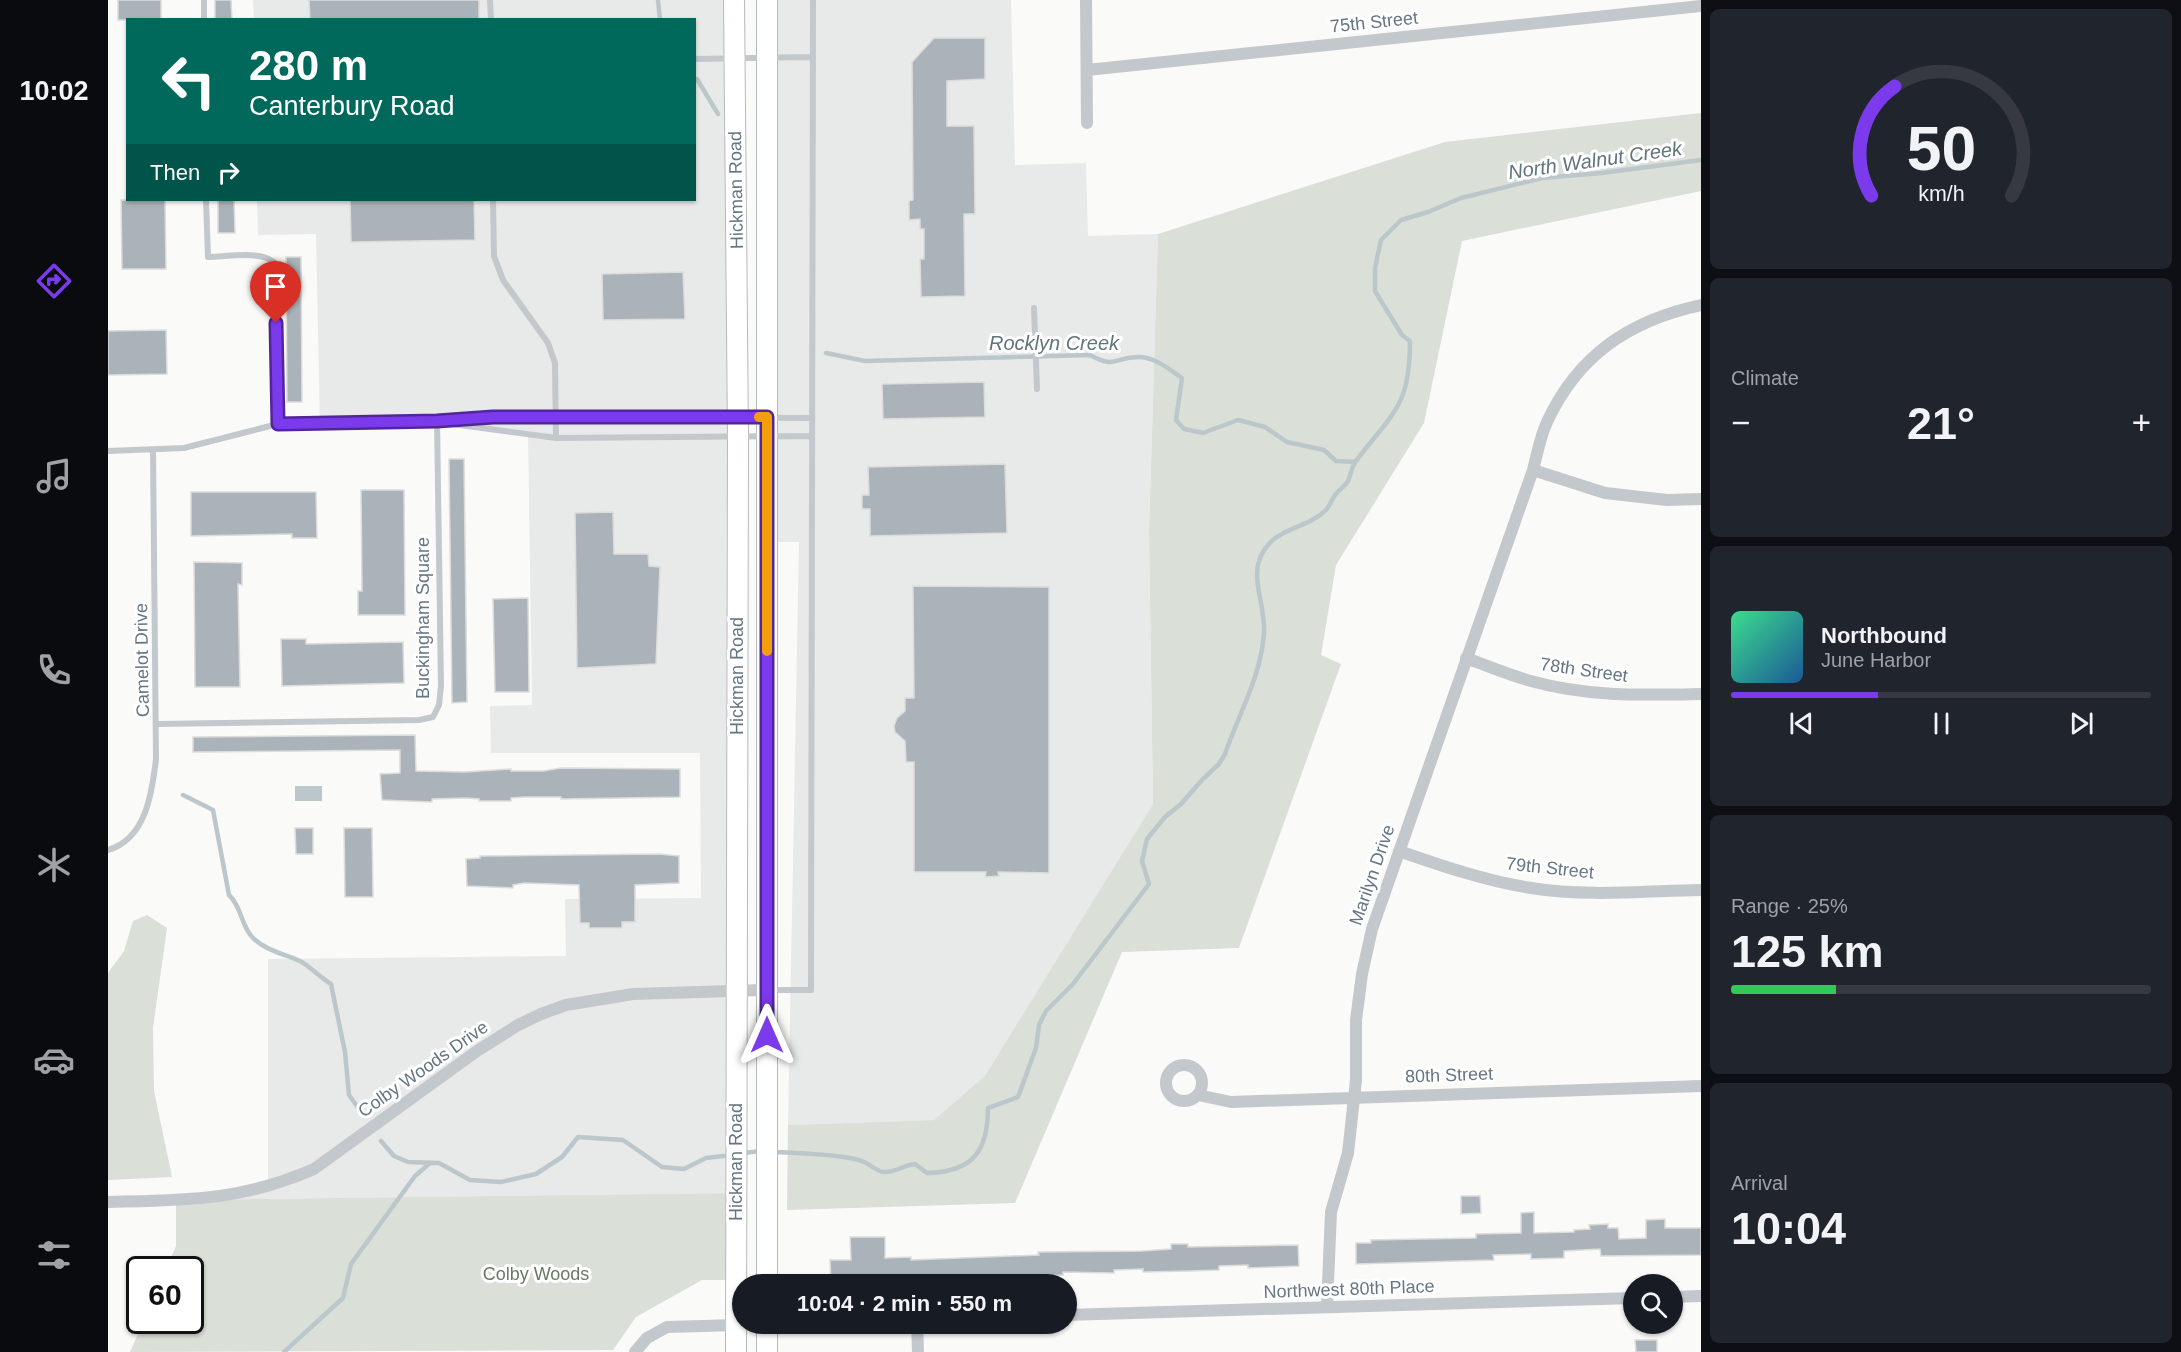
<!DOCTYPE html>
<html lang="en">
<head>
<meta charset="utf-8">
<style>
	body { margin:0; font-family:Arial,sans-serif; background:#20242c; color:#f1f3f6; height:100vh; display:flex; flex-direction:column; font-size:22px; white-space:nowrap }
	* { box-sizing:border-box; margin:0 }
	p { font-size:20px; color:#9ea1a6 }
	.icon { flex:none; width:33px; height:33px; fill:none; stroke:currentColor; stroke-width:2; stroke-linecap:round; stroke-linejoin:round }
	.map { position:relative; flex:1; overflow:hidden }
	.sheet { display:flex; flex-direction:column; gap:9px; padding:9px; background:#0d0f14; width:480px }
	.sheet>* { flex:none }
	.guide { position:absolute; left:18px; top:18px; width:570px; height:183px; border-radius:0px; box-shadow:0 2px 4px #0004; background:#00695c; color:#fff; overflow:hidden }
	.tools { position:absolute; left:1515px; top:1274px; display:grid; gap:12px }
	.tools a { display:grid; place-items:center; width:60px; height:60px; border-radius:50%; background:#171b24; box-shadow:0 2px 4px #0004; font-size:30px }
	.speed { position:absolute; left:18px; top:1256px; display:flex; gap:12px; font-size:30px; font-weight:700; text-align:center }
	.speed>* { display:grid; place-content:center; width:78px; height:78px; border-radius:50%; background:#171b24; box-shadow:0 2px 4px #0004; line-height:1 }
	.speed .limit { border:3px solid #111; border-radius:9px; background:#fff; color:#111 }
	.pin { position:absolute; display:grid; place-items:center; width:51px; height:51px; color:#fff; margin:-62px -26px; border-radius:50% 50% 50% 0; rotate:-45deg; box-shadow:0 0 6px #0007 }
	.pin .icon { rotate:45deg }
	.me { position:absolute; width:66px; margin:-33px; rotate:0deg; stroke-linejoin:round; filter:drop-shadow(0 0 4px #0008) }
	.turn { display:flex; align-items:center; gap:21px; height:126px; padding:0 24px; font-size:27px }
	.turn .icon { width:78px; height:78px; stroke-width:2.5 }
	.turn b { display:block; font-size:42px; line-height:51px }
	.then { display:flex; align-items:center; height:57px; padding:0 24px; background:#0003; gap:12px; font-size:22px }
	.big { font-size:45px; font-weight:600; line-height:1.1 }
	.sheet .tile { flex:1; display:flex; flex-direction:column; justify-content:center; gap:9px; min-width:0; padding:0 21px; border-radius:9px; background:#20242c }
	.sheet .dial { align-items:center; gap:0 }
	.dial svg { height:156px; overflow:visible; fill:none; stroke:#363941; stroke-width:7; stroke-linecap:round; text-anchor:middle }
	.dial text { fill:#f1f3f6; stroke:none }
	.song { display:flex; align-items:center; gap:18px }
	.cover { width:72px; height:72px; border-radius:9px; background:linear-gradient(135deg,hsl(150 70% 55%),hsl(210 70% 35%)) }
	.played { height:6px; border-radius:3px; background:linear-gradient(90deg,#7c3aed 35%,#363941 35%) }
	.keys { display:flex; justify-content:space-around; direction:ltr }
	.heat { display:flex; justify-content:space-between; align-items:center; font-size:33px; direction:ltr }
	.charge { height:9px; border-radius:4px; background:linear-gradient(90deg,#34c759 25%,#363941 0) }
	.trip { position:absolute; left:624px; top:1274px; width:345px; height:60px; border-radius:30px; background:#171b24; box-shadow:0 2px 4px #0004; font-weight:600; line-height:60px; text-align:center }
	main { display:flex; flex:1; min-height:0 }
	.tab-bar { display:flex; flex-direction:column; width:108px; justify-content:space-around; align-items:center; background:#090b0e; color:#9ea1a6 }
	.tab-bar .icon { width:42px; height:42px }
	.tab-bar .selected { color:#7c3aed }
	.tab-bar b { font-size:27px; color:#f1f3f6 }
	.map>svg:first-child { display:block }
</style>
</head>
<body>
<main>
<nav class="tab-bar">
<b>10:02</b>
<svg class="icon selected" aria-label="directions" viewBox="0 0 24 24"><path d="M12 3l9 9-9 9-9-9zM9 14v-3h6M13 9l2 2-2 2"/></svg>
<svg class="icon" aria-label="music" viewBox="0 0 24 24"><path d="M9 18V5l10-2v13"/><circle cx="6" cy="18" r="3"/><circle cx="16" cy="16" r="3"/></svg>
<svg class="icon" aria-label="phone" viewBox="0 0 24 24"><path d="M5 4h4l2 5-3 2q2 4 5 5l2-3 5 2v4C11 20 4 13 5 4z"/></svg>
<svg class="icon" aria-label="climate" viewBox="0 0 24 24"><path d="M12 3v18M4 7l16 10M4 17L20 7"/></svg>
<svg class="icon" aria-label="car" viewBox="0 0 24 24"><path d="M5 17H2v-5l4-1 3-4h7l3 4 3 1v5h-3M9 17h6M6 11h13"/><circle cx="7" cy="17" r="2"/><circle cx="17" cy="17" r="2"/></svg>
<svg class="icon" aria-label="filters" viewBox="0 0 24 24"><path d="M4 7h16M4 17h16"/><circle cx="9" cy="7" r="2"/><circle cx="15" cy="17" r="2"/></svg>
</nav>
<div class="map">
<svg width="1593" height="1352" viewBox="0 0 1593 1352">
	<rect width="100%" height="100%" fill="#fafaf8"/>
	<path fill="#e8e9e9" d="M145,0H626L628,1193L68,1200L160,1186V959L458,956L457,899L593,898L592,753H383L382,706L424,705L420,436L329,421L212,424L208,234L150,235L149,200H586V20H146Z
		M659,0H903L907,165L978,163L980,236L1050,234L1041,531L1045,804L878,1076L826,1120L680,1125L691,542H659Z"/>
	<path fill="#dadfd7" d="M1593,113V191L1354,241L1316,423L1228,565L1213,655L1233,664L1131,948L1014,952L907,1203L679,1210L680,1125L826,1120L877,1076L1045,804L1041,531L1050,234L1337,142Z
		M39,915L59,928L45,1028L46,1091L64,1177L0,1180V973L16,951L25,921Z
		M628,1193L629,1280H594L528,1317L505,1350L22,1352L36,1320H82V1269H58L68,1246V1200Z"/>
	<path fill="#bbc7cb" d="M187,786H214V801H187Z"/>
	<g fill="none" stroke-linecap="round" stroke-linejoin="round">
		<path stroke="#bbc7cb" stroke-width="4.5" d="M550,0L552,20
			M589,79L610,114
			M718,353L757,361L982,355C1009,370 1007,356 1032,357C1048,358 1061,369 1074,378L1068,420L1076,429L1095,433L1130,420L1157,427L1179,442L1216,450L1228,461L1247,462
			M75,795L105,810L121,895C134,907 133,927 146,939C159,951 177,954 192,961C200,965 213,978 223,984L237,1052L241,1095L251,1109
			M273,1141L286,1156L300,1162L331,1163L362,1180L393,1182L428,1174L454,1157L470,1137L515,1140L554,1167L576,1169L598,1158L624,1155
			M665,1152C688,1153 733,1154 754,1161C762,1164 768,1171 775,1172C788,1173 795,1165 807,1164L819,1173C864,1172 880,1152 880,1108L910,1097L928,1048L931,1025L938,1011L965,984L1041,884L1034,861L1039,839L1057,817L1073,804L1094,780L1111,764L1117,754C1131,713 1153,677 1156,633C1158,611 1144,580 1151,561C1163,526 1197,531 1218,510C1222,506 1224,499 1227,495C1231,490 1237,486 1240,481C1243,475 1243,467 1248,461C1285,412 1302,407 1302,341L1294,335L1267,291V268L1273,240L1293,220L1320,212L1353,198L1434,178L1494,173L1593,160
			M635,1153L653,1151
			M176,1352L235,1298L243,1264L307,1176L322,1163"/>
	</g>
	<path fill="#aab3b9" stroke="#dcdcda" stroke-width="1.5" d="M10,0H53V20H10Z
		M107,0H123L124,20H107Z
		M201,0H371V20H202Z
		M826,38H877V79L839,81V126H866L867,214H856L857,296L813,297L812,259H816V229H812V219L801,220V201L805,200L804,62Z
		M13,200H57L58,269H14Z
		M110,200H126L127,233H110Z
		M242,200H366L367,240L243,242Z
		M178,257H193L194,402H179Z
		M575,272L577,319L495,320L494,274Z
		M58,330L59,374L0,375V331Z
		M876,382L877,417L775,419L774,384Z
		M341,459H356L359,702L344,703Z
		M897,464L899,533L762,536V509H754V495H761L760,467Z
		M253,490H296L297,615H250V591H254Z
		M83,492H208L209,538H184V534L83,536Z
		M505,512L506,554H540L541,566L552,567L548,664L469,668L467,513Z
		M86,562L134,563V585L130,584L132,687H87Z
		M805,586L941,587V873L890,872L891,876L877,877L878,872H806V762H798L797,741L787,732L786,726L789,718L797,711V698H806Z
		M420,598L421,692H387L385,599Z
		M173,639H198V644L295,642L296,683L174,686Z
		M307,735L308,771L357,772L403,769V771H435L453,768L572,769V797L453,799V797H416L403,798V801H371V799L358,798L324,799V802L274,800L272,774L292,773V750L85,752V737Z
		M187,828H205V854H188Z
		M236,828H264L265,897H237Z
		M551,854L571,856V883L527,885V922H514V928H481V923H472L471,885L417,883L405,885V888L359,886L358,859L372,858V856Z
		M1353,1196H1372L1373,1213L1353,1214Z
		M1426,1212V1233L1466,1232V1230L1482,1229L1481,1225L1500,1224V1228H1510L1511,1239L1538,1238V1220L1557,1219V1228H1593V1255L1493,1256L1492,1249L1456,1251V1258L1423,1259V1254L1385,1255L1386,1260L1248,1264V1243H1263V1240L1368,1238V1234L1413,1233V1213Z
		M742,1237H777V1258L803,1257V1260L931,1255L930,1252L1034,1251L1063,1249V1244H1080V1247L1190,1245L1191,1266L1140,1268V1265L1111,1266V1270L1081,1271L1035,1272V1269L1006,1270V1273L955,1272V1275L723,1283L722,1260H743Z
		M1527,1340H1549V1352H1528Z"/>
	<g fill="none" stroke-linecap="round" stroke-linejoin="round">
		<defs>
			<path id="primary" d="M626,0L630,437L628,1352
				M659,0V1284
				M659,1352V1323"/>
		</defs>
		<use href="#primary" stroke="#b5babe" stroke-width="22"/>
		<path stroke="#c3c8cc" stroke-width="6" d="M96,0V20
			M382,0L383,20
			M586,59L705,57
			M98,200L100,257C119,257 150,250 166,262L170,424
			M385,200L386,256L395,280L440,343L447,363L448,438
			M926,308L929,389
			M336,423L448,438L703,436
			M0,451L76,448L170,424L329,421L385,417L703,418
			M50,724L311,720L325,717L331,705L333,686L329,421
			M0,850C38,839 44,793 48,759L45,450
			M661,990H703L705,0"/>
		<path stroke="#c3c8cc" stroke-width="12" d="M978,0L979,123
			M979,70L1593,6
			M1425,470L1497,493L1559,500L1593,499
			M1358,658C1380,666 1401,675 1423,681C1479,697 1536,695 1593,694
			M1291,851C1334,866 1378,881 1423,888C1479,897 1537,891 1593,890
			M1058 1083a18 18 0 1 1 36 0a18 18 0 1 1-36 0Z
			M1090,1095L1123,1102L1593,1086
			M0,1202C78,1200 133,1201 206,1169L369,1051L410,1025L433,1014L458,1005L525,994L659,990
			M1564,1297L1593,1296
			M1219,1307L1223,1212L1240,1153L1248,1080V1020L1254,974L1264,929L1425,470C1429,455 1432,437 1439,422C1470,355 1522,320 1593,305
			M958,1315L1526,1298
			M809,1323L810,1352
			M527,1352L539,1338L559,1327L695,1323"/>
		<use href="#primary" stroke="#fff" stroke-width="20"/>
	</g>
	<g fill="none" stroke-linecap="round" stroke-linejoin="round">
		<defs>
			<path id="route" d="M168,323L170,424L329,421L385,417H659V1035"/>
		</defs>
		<use href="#route" stroke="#51269a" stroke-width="15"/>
		<use href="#route" stroke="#7c3aed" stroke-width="10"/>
		<path stroke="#f59e0b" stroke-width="10" d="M651,417H659V651"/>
	</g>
	<g text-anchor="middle" stroke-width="6" stroke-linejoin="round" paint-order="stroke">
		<g font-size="18" fill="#657683" stroke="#fff">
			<text transform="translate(1266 22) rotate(-6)" y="6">75th Street</text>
			<text transform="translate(628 190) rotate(-91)" y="6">Hickman Road</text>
			<text transform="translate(315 618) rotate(-90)" y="6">Buckingham Square</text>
			<text transform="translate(34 660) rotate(-91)" y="6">Camelot Drive</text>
			<text transform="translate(1476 670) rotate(8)" y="6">78th Street</text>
			<text transform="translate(629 676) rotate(-90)" y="6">Hickman Road</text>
			<text transform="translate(1442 868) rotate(6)" y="6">79th Street</text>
			<text transform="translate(1264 875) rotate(-71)" y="6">Marilyn Drive</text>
			<text transform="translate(315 1069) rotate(-35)" y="6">Colby Woods Drive</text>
			<text transform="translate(1341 1075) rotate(-2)" y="6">80th Street</text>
			<text transform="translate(628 1162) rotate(-90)" y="6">Hickman Road</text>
			<text transform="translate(1241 1289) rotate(-2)" y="6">Northwest 80th Place</text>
		</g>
		<g font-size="18" fill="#687a64" stroke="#fff">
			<text x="428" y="1280">Colby Woods</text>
		</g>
		<g font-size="20" font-style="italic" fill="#60757c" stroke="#fff">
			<text transform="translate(1487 160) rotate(-8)" y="7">North Walnut Creek</text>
			<text x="946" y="350">Rocklyn Creek</text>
		</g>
	</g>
</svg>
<div class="tools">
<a><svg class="icon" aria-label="search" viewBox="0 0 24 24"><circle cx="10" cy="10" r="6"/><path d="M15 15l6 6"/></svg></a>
</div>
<div class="speed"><div class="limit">60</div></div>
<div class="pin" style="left:168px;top:323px;background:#d93025"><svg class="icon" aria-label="arrive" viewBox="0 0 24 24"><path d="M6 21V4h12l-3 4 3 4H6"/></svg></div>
<svg class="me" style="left:659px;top:1035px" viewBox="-20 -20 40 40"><path d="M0-17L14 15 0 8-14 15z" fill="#7c3aed" stroke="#fff" stroke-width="4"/></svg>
<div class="trip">10:04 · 2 min · 550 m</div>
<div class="guide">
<div class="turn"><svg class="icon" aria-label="left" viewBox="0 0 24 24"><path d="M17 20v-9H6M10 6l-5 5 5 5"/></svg><div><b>280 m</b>Canterbury Road</div></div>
<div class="then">Then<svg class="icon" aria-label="right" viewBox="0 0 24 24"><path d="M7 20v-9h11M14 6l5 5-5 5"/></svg></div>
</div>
</div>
<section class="sheet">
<div class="tile dial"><svg viewBox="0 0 100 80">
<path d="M14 69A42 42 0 1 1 86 69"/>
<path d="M14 69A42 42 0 0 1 26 13" stroke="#7c3aed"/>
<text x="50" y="56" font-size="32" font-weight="700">50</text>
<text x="50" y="72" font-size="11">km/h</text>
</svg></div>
<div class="tile"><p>Climate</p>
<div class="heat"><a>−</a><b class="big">21°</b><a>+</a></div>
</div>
<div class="tile">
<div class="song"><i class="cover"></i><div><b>Northbound</b><p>June Harbor</p></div></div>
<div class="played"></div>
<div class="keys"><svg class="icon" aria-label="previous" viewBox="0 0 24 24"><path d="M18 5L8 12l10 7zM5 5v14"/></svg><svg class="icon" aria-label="pause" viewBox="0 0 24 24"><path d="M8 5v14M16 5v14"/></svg><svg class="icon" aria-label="next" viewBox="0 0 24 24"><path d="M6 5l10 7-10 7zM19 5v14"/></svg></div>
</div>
<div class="tile"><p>Range · 25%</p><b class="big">125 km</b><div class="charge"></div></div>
<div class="tile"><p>Arrival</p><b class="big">10:04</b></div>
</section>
</main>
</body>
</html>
